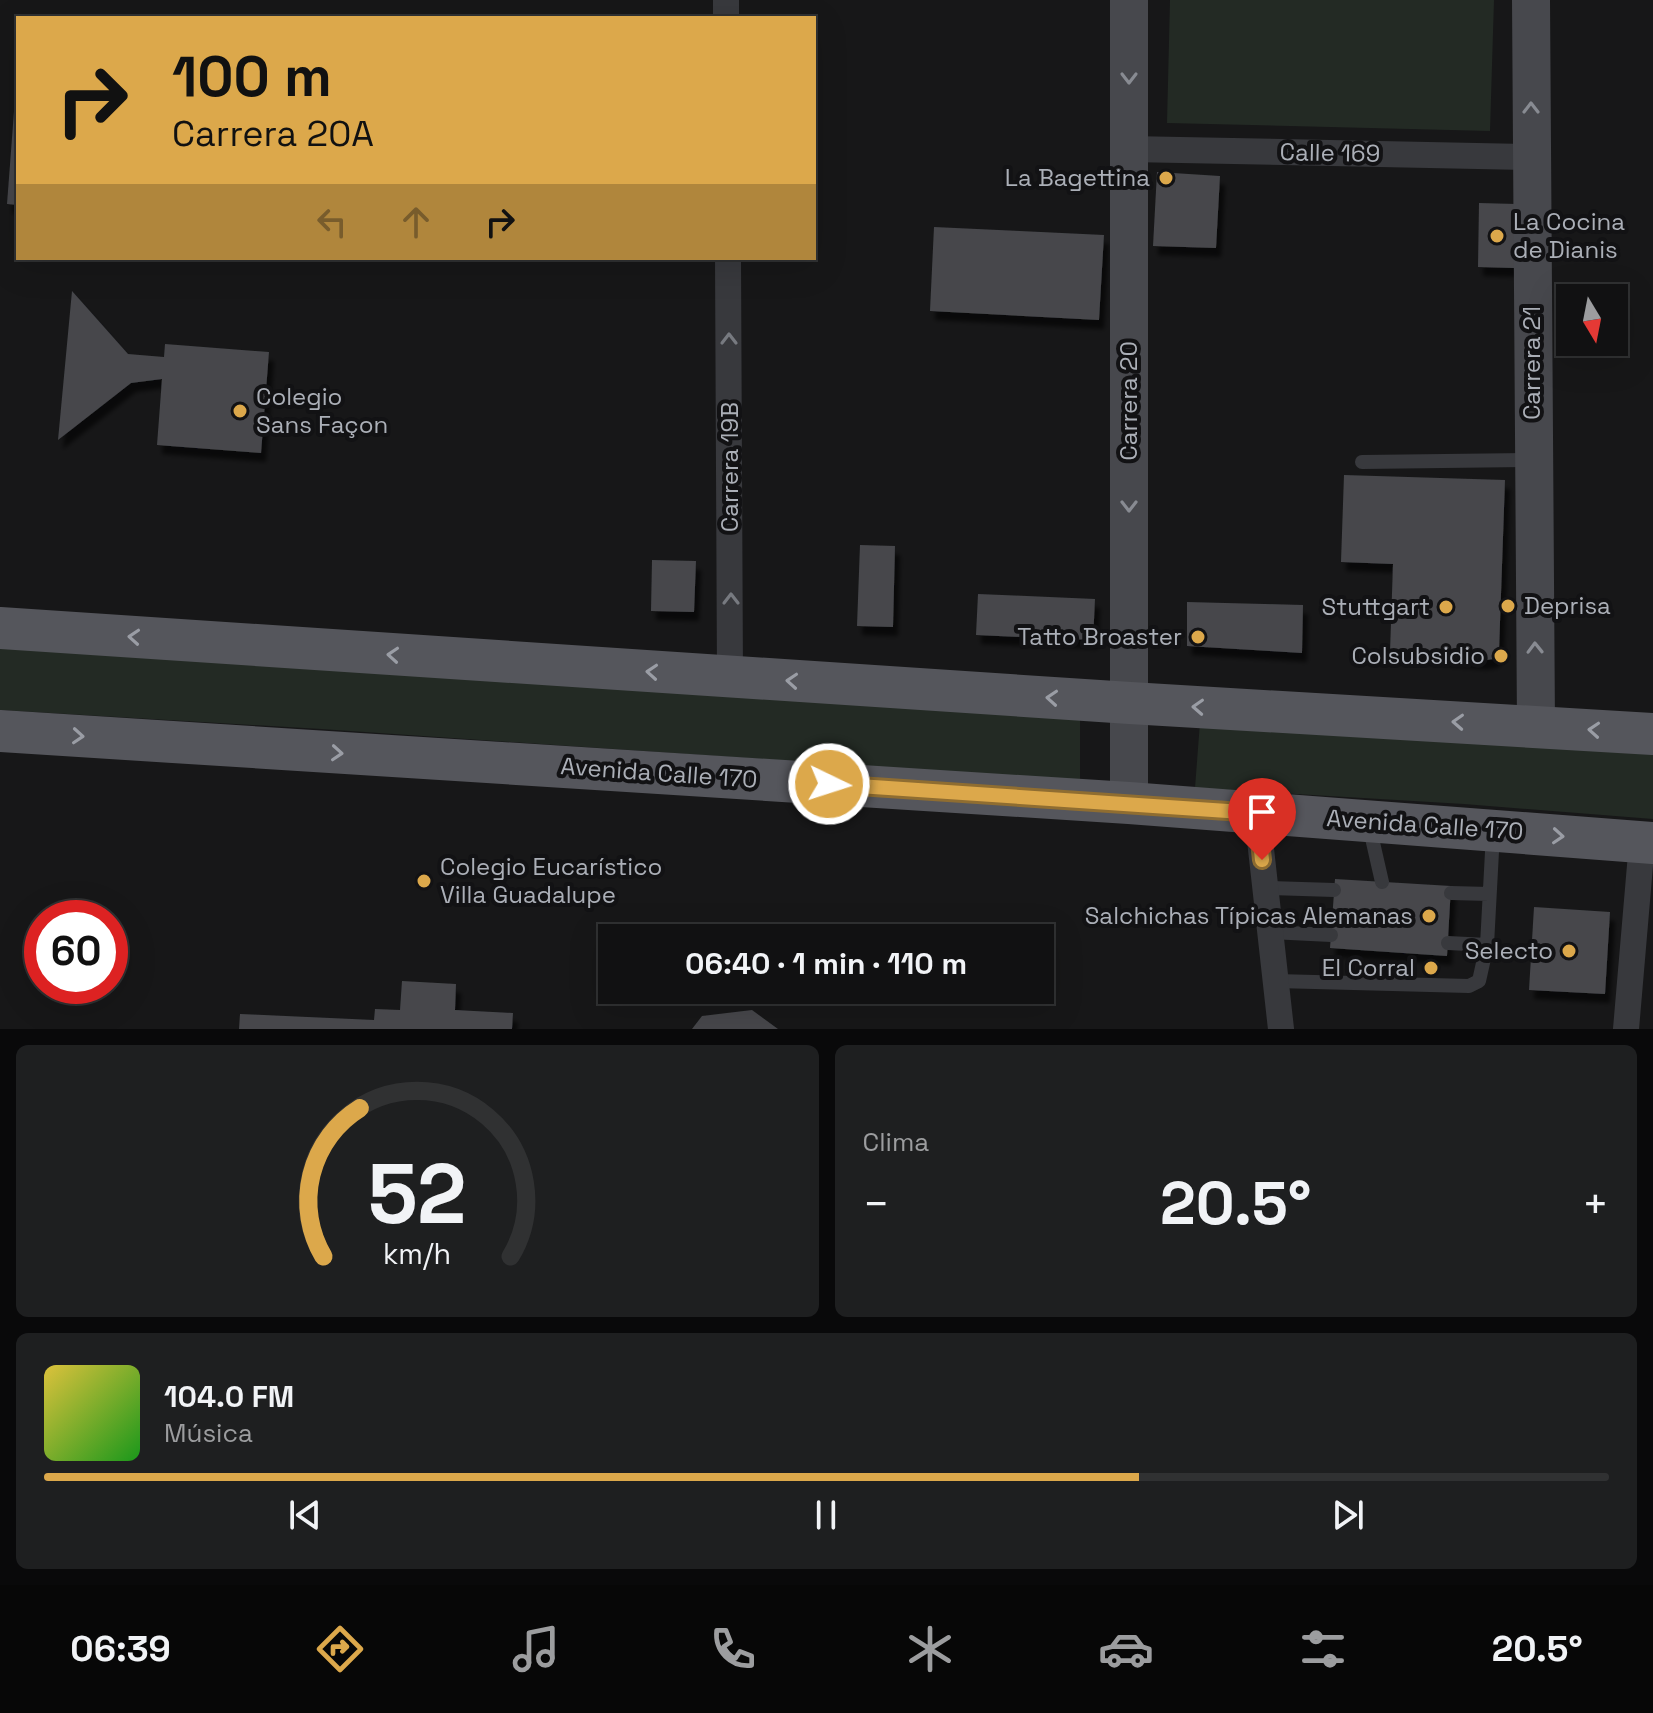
<!DOCTYPE html>
<html lang="es">
<head>
<meta charset="utf-8">
<style>
	body { margin:0; font-family:"Space Grotesk",sans-serif; background:#1e1f20; color:#f1f3f6; height:100vh; display:flex; flex-direction:column; font-size:30px; white-space:nowrap }
	* { box-sizing:border-box; margin:0 }
	p { font-size:26px; color:#9c9d9f }
	.icon { flex:none; width:44px; height:44px; fill:none; stroke:currentColor; stroke-width:2; stroke-linecap:round; stroke-linejoin:round }
	.map { position:relative; height:1029px; overflow:hidden }
	.sheet { display:flex; flex-direction:column; gap:16px; padding:16px; background:#09090a; flex:1 }
	.sheet>* { flex:none }
	.guide { position:absolute; left:16px; top:16px; width:800px; height:244px; border-radius:0px; box-shadow:0 8px 32px #0002,0 0 0 2px #303132; background:#dca84b; color:#111; overflow:hidden }
	.needle { width:52px; rotate:170deg }
	.fabs { position:absolute; left:1556px; top:284px; display:grid; gap:16px }
	.fabs a { display:grid; place-items:center; width:72px; height:72px; border-radius:0px; background:#111112; box-shadow:0 8px 32px #0002,0 0 0 2px #303132; font-size:40px }
	.speed { position:absolute; left:24px; top:900px; display:flex; gap:16px; font-size:40px; font-weight:700; text-align:center }
	.speed>* { display:grid; place-content:center; width:104px; height:104px; border-radius:50%; background:#111112; box-shadow:0 8px 32px #0002,0 0 0 2px #303132; line-height:1 }
	.speed .limit { border:12px solid #d22; background:#fff; color:#111 }
	.pin { position:absolute; display:grid; place-items:center; width:68px; height:68px; color:#fff; margin:-82px -34px; border-radius:50% 50% 50% 0; rotate:-45deg; box-shadow:0 0 8px #0007 }
	.pin .icon { rotate:45deg }
	.me { position:absolute; width:88px; margin:-44px; rotate:94deg; stroke-linejoin:round; filter:drop-shadow(0 0 6px #0008) }
	.turn { display:flex; align-items:center; gap:28px; height:168px; padding:0 24px; font-size:36px }
	.turn .icon { width:104px; height:104px; stroke-width:2.5 }
	.turn b { display:block; font-size:56px; line-height:68px }
	.lanes { display:flex; align-items:center; height:76px; padding:0 24px; background:#0003; justify-content:center; gap:40px; direction:ltr }
	.lanes .off { opacity:.35 }
	.big { font-size:60px; font-weight:700; line-height:1.1 }
	.sheet .tile { flex:1; display:flex; flex-direction:column; justify-content:center; gap:12px; min-width:0; padding:0 28px; border-radius:12px; background:#1e1f20 }
	.sheet .dial { align-items:center; gap:0 }
	.dial svg { height:208px; overflow:visible; fill:none; stroke:#303132; stroke-width:7; stroke-linecap:round; text-anchor:middle }
	.dial text { fill:#f1f3f6; stroke:none }
	.song { display:flex; align-items:center; gap:24px }
	.cover { width:96px; height:96px; border-radius:12px; background:linear-gradient(135deg,hsl(50 70% 55%),hsl(120 70% 35%)) }
	.played { height:8px; border-radius:4px; background:linear-gradient(90deg,#dca84b 70%,#303132 70%) }
	.keys { display:flex; justify-content:space-around; direction:ltr }
	.heat { display:flex; justify-content:space-between; align-items:center; font-size:44px; direction:ltr }
	.sheet .tiles { flex:1; display:grid; gap:16px; grid-template-columns:1fr 1fr }
	.tile:last-child { grid-column:span 2 }
	.trip { position:absolute; left:598px; top:924px; width:456px; height:80px; border-radius:0px; background:#111112; box-shadow:0 8px 32px #0002,0 0 0 2px #303132; font-weight:700; line-height:80px; text-align:center }
	.dock { display:flex; height:128px; justify-content:space-around; align-items:center; background:#070707; color:#9c9d9f }
	.dock .icon { width:56px; height:56px }
	.dock .current { color:#dca84b }
	.dock b { font-size:36px; color:#f1f3f6 }
	.map>svg:first-child { display:block }
</style>
</head>
<body>
<div class="map">
<svg width="1653" height="1029" viewBox="0 0 1653 1029">
	<defs>
		<filter id="shadow"><feDropShadow dx="5" dy="9" stdDeviation="2" flood-color="#0009"/></filter>
	</defs>
	<rect width="100%" height="100%" fill="#171718"/>
	<path fill="#232a24" d="M1170,0H1494L1490,131L1167,123Z
		M0,642L1080,712V781L321,729L0,710Z
		M1200,722L1653,751V819L1464,804L1195,788Z"/>
	<path fill="#46474b" filter="url(#shadow)" d="M16,85H18V205L7,204Z
		M1157,172L1220,176L1216,248L1153,246Z
		M1479,203L1516,204L1514,268L1478,267Z
		M934,227L1104,235L1099,320L930,311Z
		M72,291L128,354L164,357L165,344L269,352L261,453L157,445L162,379L131,383L58,440Z
		M1344,475L1505,480L1499,651L1493,659L1481,661L1390,652L1393,564L1341,562Z
		M860,545L895,546L893,627L857,626Z
		M652,560L696,561L694,612L651,611Z
		M978,594L1095,599L1093,640L976,635Z
		M1187,602L1303,605L1302,653L1187,646Z
		M1335,879L1451,886L1447,956L1330,948Z
		M1534,907L1610,912L1605,994L1529,990Z
		M402,981L456,984L455,1010L513,1013L512,1029H239L240,1014L374,1020L375,1009L400,1010Z
		M752,1010L778,1029H692L702,1016Z"/>
	<g fill="none" stroke-linecap="round" stroke-linejoin="round">
		<path stroke="#38393d" stroke-width="14" d="M1362,462L1532,460
			M1369,825L1382,882
			M1266,888L1334,890
			M1451,893L1489,894
			M1270,932L1331,935
			M1448,943L1487,945L1493,833
			M1276,981L1469,986L1479,981L1487,945"/>
		<path stroke="#38393d" stroke-width="26" d="M726,0V18
			M1129,149L1532,157
			M728,258L730,677
			M1257,813L1281,1029
			M1626,1029L1642,842"/>
		<path stroke="#47484d" stroke-width="38" d="M1129,0V803
			M1531,0L1536,726"/>
		<path stroke="#55565c" stroke-width="42" d="M0,628L1130,703L1653,734
			M0,731L1129,803L1653,843"/>
	</g>
	<defs><path id="oneway-chevron" d="M-2-3.5L2.5 0L-2 3.5" fill="none" stroke-width="1.6" stroke-linecap="round" stroke-linejoin="round" transform="scale(2)"/></defs>
	<g stroke="#888b92">
		<use href="#oneway-chevron" transform="translate(1129 78) rotate(90)"/>
		<use href="#oneway-chevron" transform="translate(1531 108) rotate(-90)"/>
		<use href="#oneway-chevron" transform="translate(1129 506) rotate(90)"/>
		<use href="#oneway-chevron" transform="translate(1535 648) rotate(-91)"/>
	</g>
	<g stroke="#777a80">
		<use href="#oneway-chevron" transform="translate(729 339) rotate(-90)"/>
		<use href="#oneway-chevron" transform="translate(731 599) rotate(-90)"/>
	</g>
	<g stroke="#9a9da5">
		<use href="#oneway-chevron" transform="translate(134 637) rotate(-176)"/>
		<use href="#oneway-chevron" transform="translate(393 655) rotate(-176)"/>
		<use href="#oneway-chevron" transform="translate(652 672) rotate(-176)"/>
		<use href="#oneway-chevron" transform="translate(792 681) rotate(-176)"/>
		<use href="#oneway-chevron" transform="translate(1052 698) rotate(-176)"/>
		<use href="#oneway-chevron" transform="translate(1198 707) rotate(-177)"/>
		<use href="#oneway-chevron" transform="translate(1458 722) rotate(-177)"/>
		<use href="#oneway-chevron" transform="translate(1594 730) rotate(-176)"/>
		<use href="#oneway-chevron" transform="translate(78 736) rotate(4)"/>
		<use href="#oneway-chevron" transform="translate(337 753) rotate(4)"/>
		<use href="#oneway-chevron" transform="translate(1558 836) rotate(4)"/>
	</g>
	<g fill="none" stroke-linecap="round" stroke-linejoin="round">
		<defs>
			<path id="route" d="M829,784L1257,813L1262,860"/>
		</defs>
		<use href="#route" stroke="#8f6d31" stroke-width="20"/>
		<use href="#route" stroke="#dca84b" stroke-width="14"/>
	</g>
	<g fill="#dca84b" stroke="#121214" stroke-width="3">
		<circle cx="1166" cy="178" r="8"/>
		<circle cx="1497" cy="236" r="8"/>
		<circle cx="240" cy="411" r="8"/>
		<circle cx="1508" cy="606" r="8"/>
		<circle cx="1446" cy="607" r="8"/>
		<circle cx="1198" cy="637" r="8"/>
		<circle cx="1501" cy="656" r="8"/>
		<circle cx="424" cy="881" r="8"/>
		<circle cx="1429" cy="916" r="8"/>
		<circle cx="1569" cy="951" r="8"/>
		<circle cx="1431" cy="968" r="8"/>
	</g>
	<g text-anchor="middle" stroke-width="8" stroke-linejoin="round" paint-order="stroke">
		<g font-size="24" fill="#abafb7" stroke="#121214">
			<text transform="translate(1330 153) rotate(1)" y="8">Calle 169</text>
			<text transform="translate(1532 363) rotate(-90)" y="8">Carrera 21</text>
			<text transform="translate(1129 401) rotate(-90)" y="8">Carrera 20</text>
			<text transform="translate(730 467) rotate(-90)" y="8">Carrera 19B</text>
			<text transform="translate(659 773) rotate(4)" y="8">Avenida Calle 170</text>
			<text transform="translate(1425 825) rotate(4)" y="8">Avenida Calle 170</text>
		</g>
		<g font-size="24" fill="#abafb7" stroke="#121214" text-anchor="end">
			<text x="1150" y="186">La Bagettina</text>
			<text x="1513" y="230" text-anchor="start">La Cocina<tspan x="1513" dy="28">de Dianis</tspan></text>
			<text x="256" y="405" text-anchor="start">Colegio<tspan x="256" dy="28">Sans Façon</tspan></text>
			<text x="1524" y="614" text-anchor="start">Deprisa</text>
			<text x="1430" y="615">Stuttgart</text>
			<text x="1182" y="645">Tatto Broaster</text>
			<text x="1485" y="664">Colsubsidio</text>
			<text x="440" y="875" text-anchor="start">Colegio Eucarístico<tspan x="440" dy="28">Villa Guadalupe</tspan></text>
			<text x="1413" y="924">Salchichas Típicas Alemanas</text>
			<text x="1553" y="959">Selecto</text>
			<text x="1415" y="976">El Corral</text>
		</g>
	</g>
</svg>
<div class="fabs">
<a><svg class="needle" viewBox="-14 -14 28 28"><path d="M0-13l5 13h-10z" fill="#e53935"/><path d="M0 13l5-13h-10z" fill="#9c9d9f"/></svg></a>
</div>
<div class="speed"><div class="limit">60</div></div>
<div class="pin" style="left:1262px;top:860px;background:#d93025"><svg class="icon" aria-label="arrive" viewBox="0 0 24 24"><path d="M6 21V4h12l-3 4 3 4H6"/></svg></div>
<svg class="me" style="left:829px;top:784px" viewBox="-20 -20 40 40"><circle r="17" fill="#dca84b" stroke="#fff" stroke-width="3"/><path d="M0-11L8 9 0 5-8 9z" fill="#fff"/></svg>
<div class="trip">06:40 · 1 min · 110 m</div>
<div class="guide">
<div class="turn"><svg class="icon" aria-label="right" viewBox="0 0 24 24"><path d="M7 20v-9h11M14 6l5 5-5 5"/></svg><div><b>100 m</b>Carrera 20A</div></div>
<div class="lanes"><svg class="icon off" aria-label="left" viewBox="0 0 24 24"><path d="M17 20v-9H6M10 6l-5 5 5 5"/></svg><svg class="icon off" aria-label="ahead" viewBox="0 0 24 24"><path d="M12 20V5M6 11l6-6 6 6"/></svg><svg class="icon" aria-label="right" viewBox="0 0 24 24"><path d="M7 20v-9h11M14 6l5 5-5 5"/></svg></div>
</div>
</div>
<section class="sheet">
<div class="tiles">
<div class="tile dial"><svg viewBox="0 0 100 80">
<path d="M14 69A42 42 0 1 1 86 69"/>
<path d="M14 69A42 42 0 0 1 28 12" stroke="#dca84b"/>
<text x="50" y="56" font-size="32" font-weight="700">52</text>
<text x="50" y="72" font-size="11">km/h</text>
</svg></div>
<div class="tile"><p>Clima</p>
<div class="heat"><a>−</a><b class="big">20.5°</b><a>+</a></div>
</div>
<div class="tile">
<div class="song"><i class="cover"></i><div><b>104.0 FM</b><p>Música</p></div></div>
<div class="played"></div>
<div class="keys"><svg class="icon" aria-label="previous" viewBox="0 0 24 24"><path d="M18 5L8 12l10 7zM5 5v14"/></svg><svg class="icon" aria-label="pause" viewBox="0 0 24 24"><path d="M8 5v14M16 5v14"/></svg><svg class="icon" aria-label="next" viewBox="0 0 24 24"><path d="M6 5l10 7-10 7zM19 5v14"/></svg></div>
</div>
</div>
</section>
<nav class="dock">
<b>06:39</b>
<svg class="icon current" aria-label="directions" viewBox="0 0 24 24"><path d="M12 3l9 9-9 9-9-9zM9 14v-3h6M13 9l2 2-2 2"/></svg>
<svg class="icon" aria-label="music" viewBox="0 0 24 24"><path d="M9 18V5l10-2v13"/><circle cx="6" cy="18" r="3"/><circle cx="16" cy="16" r="3"/></svg>
<svg class="icon" aria-label="phone" viewBox="0 0 24 24"><path d="M5 4h4l2 5-3 2q2 4 5 5l2-3 5 2v4C11 20 4 13 5 4z"/></svg>
<svg class="icon" aria-label="climate" viewBox="0 0 24 24"><path d="M12 3v18M4 7l16 10M4 17L20 7"/></svg>
<svg class="icon" aria-label="car" viewBox="0 0 24 24"><path d="M5 17H2v-5l4-1 3-4h7l3 4 3 1v5h-3M9 17h6M6 11h13"/><circle cx="7" cy="17" r="2"/><circle cx="17" cy="17" r="2"/></svg>
<svg class="icon" aria-label="filters" viewBox="0 0 24 24"><path d="M4 7h16M4 17h16"/><circle cx="9" cy="7" r="2"/><circle cx="15" cy="17" r="2"/></svg>
<b>20.5°</b>
</nav>
</body>
</html>
